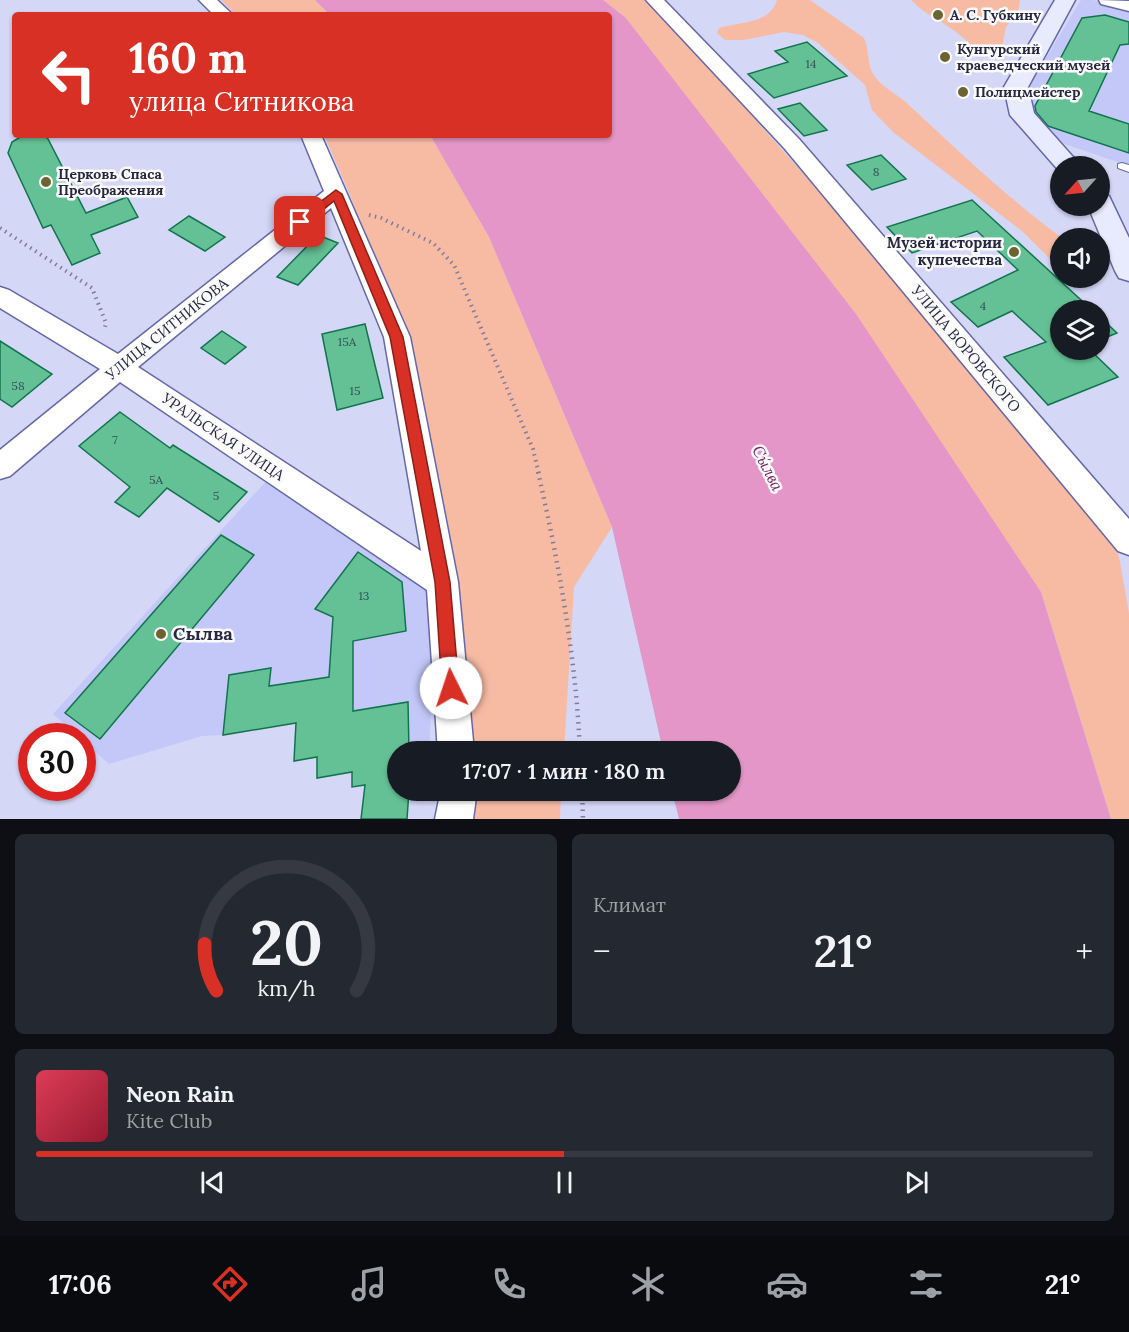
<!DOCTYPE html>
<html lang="ru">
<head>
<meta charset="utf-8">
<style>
	body { margin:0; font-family:Lora,serif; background:#242831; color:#f1f3f6; height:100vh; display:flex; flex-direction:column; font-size:22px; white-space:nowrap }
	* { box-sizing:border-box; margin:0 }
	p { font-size:20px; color:#9ea1a6 }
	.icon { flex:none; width:33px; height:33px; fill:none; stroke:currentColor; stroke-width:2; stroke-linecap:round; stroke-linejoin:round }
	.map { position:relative; height:819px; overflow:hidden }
	.side { display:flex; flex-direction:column; gap:15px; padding:15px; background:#0d0f14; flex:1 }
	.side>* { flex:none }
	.banner { position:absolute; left:12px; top:12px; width:600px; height:126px; border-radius:6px; box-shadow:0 2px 4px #0004; background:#d93025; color:#fff; overflow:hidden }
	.needle { width:39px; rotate:243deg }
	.fabs { position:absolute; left:1050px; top:156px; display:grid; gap:12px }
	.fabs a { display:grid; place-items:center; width:60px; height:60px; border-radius:50%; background:#171b24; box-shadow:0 2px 4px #0004; font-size:30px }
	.speed { position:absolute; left:18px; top:723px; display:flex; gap:12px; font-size:30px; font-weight:700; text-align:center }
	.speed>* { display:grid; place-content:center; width:78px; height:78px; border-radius:50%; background:#171b24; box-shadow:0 2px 4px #0004; line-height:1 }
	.speed .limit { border:9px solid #d22; background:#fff; color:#111 }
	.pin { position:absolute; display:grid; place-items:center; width:51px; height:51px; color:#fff; margin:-26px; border-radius:12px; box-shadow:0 3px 9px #0006 }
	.me { position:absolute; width:66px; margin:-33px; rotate:356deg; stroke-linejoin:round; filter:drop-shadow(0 0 4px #0008) }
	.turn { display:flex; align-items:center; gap:21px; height:126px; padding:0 18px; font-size:27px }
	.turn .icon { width:78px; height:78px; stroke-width:2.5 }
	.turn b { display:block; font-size:42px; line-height:51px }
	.big { font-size:45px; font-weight:600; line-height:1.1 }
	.side .card { flex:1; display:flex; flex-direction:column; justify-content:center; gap:9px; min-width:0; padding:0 21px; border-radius:9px; background:#242831 }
	.side .dial { align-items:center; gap:0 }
	.dial svg { height:156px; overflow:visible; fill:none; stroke:#363941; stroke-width:7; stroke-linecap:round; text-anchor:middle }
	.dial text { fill:#f1f3f6; stroke:none }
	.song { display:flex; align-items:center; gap:18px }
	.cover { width:72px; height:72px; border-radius:9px; background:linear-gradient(135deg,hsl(350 70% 55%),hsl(350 70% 35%)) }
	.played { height:6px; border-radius:3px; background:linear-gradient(90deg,#d93025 50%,#363941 50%) }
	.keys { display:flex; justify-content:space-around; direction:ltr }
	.heat { display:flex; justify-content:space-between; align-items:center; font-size:33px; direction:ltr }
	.side .tiles { flex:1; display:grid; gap:15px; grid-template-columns:1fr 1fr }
	.card:last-child { grid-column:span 2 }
	.trip { position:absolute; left:387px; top:741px; width:354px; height:60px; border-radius:30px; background:#171b24; box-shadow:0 2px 4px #0004; font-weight:600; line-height:60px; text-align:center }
	.tab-bar { display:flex; height:96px; justify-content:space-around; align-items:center; background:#090b0e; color:#9ea1a6 }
	.tab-bar .icon { width:42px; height:42px }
	.tab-bar .active { color:#d93025 }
	.tab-bar b { font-size:27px; color:#f1f3f6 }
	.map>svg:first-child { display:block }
</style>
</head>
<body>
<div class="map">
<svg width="1129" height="819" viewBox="0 0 1129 819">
	<rect width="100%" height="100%" fill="#d4d7f5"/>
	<path fill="#c4c8f9" d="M1081,0H1093L1129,9V166L1056,141L1027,116L1025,93Z
		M270,477L438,584L429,751L398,752L397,779L352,787V772L317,778V757L294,761L295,723L223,735L202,736L109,764L83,741L82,736H78L53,714Z"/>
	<path fill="#f7bba4" d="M221,0H315L330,15H236Z
		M603,0H649L918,303L1109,529L1119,557L1129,613V819H1111L1041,592L625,17Z
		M777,0H810L864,38C870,51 866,65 875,77C883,88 900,96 910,106C959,152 1008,198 1062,238L1060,269L1022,231L893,132L872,110L865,85L818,43L803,35L784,32L743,40H725L717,33L719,28C740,22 770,24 777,0Z
		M911,0H1020L1018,12L1006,27L1002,47L982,54C974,48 968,42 961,36C945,22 926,16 911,0Z
		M324,135H430L489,237L612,527L574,587L564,751H455L374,264L350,195Z
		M451,791H561L560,819H449Z"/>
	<path fill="#e396c7" d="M315,0H603L625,17L856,314L1041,592L1111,819H679L672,791L730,790V752L663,751L612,527L489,237L430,135H609V15H330Z"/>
	<path fill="#64c195" stroke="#12744f" stroke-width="1.5" d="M1105,15L1129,22V44L1120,45L1089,111L1129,124V153L1048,126L1036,112L1035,106L1082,18Z
		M807,42L847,76L774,98L748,74L788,62L775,51Z
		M800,103L827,130L804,136L778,109Z
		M24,135H44L48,139L86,213L127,197L138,217L91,235L100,253L72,265L51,225L43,228L8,153L12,142Z
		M881,155L906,179L872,190L847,165Z
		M972,200L1092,310H1060V350H1090L1118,377L1048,405L1004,357L1046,342L1012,311L978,327L951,302L1018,270L977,231L912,253L887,227Z
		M189,216L225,237L205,251L169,230Z
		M318,235L338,243L298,285L277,277Z
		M1100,317L1117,333L1100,340Z
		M365,324L383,398L337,410L322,334Z
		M222,331L246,347L225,364L201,348Z
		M0,341L52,374L12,407L0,399Z
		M120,412L170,448L173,445L247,492L219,522L167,488L139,517L115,502L130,487L79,446Z
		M221,535L254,555L100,739L65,713Z
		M358,552L402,582L406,631L353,641V711L408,702L409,752H398V790H409L407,819H361L365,785L352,787V772L317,778V757L294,761L296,723L223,735L229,675L271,668L269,686L329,677L333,617L315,609Z"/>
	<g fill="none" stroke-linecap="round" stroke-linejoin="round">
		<defs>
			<path id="lane" d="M1122,163L1129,165V172L1118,168V164Z"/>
			<path id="street" d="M199,0H217L233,15H214Z
				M646,0H664L799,139L1129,519V555L1118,551L785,149Z
				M1099,0L1129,1V11L1101,4Z
				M301,135H321L410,337L458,582L474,752H438L427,590L120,382L10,476L0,479V450L100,369L0,308V287L9,290L118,354L324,191ZM331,208L384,337L421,551L138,367Z
				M441,790H477L473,819H435Z"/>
			<path id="secondary" d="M1055,0H1075L1028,87L1034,113L1081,166H1060V172L1010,115L1004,87Z
				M1100,193L1109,196L1129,238V281L1119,278L1115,271L1088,206H1100Z"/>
		</defs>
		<use href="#lane" stroke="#6667aa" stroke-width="2"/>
		<use href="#street" stroke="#6667aa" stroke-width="3"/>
		<use href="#secondary" stroke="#6667aa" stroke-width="3"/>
		<path stroke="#7d7e9c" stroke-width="4" stroke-dasharray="1.5 4.5" stroke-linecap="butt" d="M369,215L381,218L433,243L454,265L533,449L539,474
			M0,228L92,288L106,323L104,331"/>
		<path stroke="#7d7e9c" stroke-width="4.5" stroke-dasharray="1.5 5" stroke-linecap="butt" d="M538,472C559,564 576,658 580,752
			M582,790L583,819"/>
		<use href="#lane" fill="#fff" fill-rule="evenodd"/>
		<use href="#street" fill="#fff" fill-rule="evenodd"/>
		<use href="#secondary" fill="#e8eafe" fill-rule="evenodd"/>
	</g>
	<path fill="#d93025" stroke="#8d1f18" stroke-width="1.5" d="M336,190L342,194L403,337L450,582L459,688L457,694L451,697L445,694L442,688L435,582L390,337L334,201L304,225L300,226L294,222Z"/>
	<g fill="#6b6430" stroke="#fafafa" stroke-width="2">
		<circle cx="938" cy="15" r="6"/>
		<circle cx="945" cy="57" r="6"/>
		<circle cx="963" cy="92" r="6"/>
		<circle cx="46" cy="182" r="6"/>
		<circle cx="1014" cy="252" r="6"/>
		<circle cx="161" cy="634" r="6"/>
	</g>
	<g text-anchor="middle" stroke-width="5" stroke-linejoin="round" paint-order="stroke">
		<g font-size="12" fill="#364e58">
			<text x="811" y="68">14</text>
			<text x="876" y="176">8</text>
			<text x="983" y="310">4</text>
			<text x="347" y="346">15А</text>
			<text x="18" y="390">58</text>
			<text x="355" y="395">15</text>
			<text x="115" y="444">7</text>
			<text x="156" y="484">5А</text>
			<text x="216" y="500">5</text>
			<text x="364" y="600">13</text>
		</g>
		<g font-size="14" font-weight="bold" fill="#272744" stroke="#fafafa" text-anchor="start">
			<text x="950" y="20">А. С. Губкину</text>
			<text x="957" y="54">Кунгурский<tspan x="957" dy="16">краеведческий музей</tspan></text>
			<text x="975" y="97">Полицмейстер</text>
			<text x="58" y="179">Церковь Спаса<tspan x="58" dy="16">Преображения</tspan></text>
		</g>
		<g font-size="15" font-weight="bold" fill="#272744" stroke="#fafafa" text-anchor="end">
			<text x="1002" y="248">Музей истории<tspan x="1002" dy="17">купечества</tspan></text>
		</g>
		<g font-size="15" fill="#272744" stroke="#fafafa">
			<text transform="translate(167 329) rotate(-39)" y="5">УЛИЦА СИТНИКОВА</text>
			<text transform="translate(966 349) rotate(50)" y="5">УЛИЦА ВОРОВСКОГО</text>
			<text transform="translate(223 437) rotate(34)" y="5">УРАЛЬСКАЯ УЛИЦА</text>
		</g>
		<g font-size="16" font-style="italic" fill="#771f5e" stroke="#fafafa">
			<text transform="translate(768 468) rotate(63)" y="6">Сы́лва</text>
		</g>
		<g font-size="18" font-weight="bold" fill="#272744" stroke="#fafafa" text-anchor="start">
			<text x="173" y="640">Сылва</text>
		</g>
	</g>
</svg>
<div class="fabs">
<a><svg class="needle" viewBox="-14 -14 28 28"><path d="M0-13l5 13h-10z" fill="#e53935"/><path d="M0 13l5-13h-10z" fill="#9ea1a6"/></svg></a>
<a><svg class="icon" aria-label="sound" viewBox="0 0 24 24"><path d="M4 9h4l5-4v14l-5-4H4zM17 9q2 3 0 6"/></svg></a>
<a><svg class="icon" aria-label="layers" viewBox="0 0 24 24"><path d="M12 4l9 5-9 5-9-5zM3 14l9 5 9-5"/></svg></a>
</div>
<div class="speed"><div class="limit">30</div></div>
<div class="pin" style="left:300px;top:222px;background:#d93025"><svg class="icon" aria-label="arrive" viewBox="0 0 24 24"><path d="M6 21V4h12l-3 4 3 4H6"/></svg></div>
<svg class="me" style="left:451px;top:688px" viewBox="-20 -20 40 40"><circle r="19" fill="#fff"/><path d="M0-13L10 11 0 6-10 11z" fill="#d93025"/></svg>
<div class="trip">17:07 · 1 мин · 180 m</div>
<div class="banner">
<div class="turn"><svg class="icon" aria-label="left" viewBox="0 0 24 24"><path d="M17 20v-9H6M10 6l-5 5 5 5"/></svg><div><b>160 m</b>улица Ситникова</div></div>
</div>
</div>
<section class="side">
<div class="tiles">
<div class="card dial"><svg viewBox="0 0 100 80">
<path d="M14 69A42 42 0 1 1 86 69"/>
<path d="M14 69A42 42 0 0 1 8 45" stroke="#d93025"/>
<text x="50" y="56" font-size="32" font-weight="700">20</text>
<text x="50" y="72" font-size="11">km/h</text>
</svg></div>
<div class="card"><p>Климат</p>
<div class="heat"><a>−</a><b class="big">21°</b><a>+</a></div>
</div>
<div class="card">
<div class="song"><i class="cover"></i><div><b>Neon Rain</b><p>Kite Club</p></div></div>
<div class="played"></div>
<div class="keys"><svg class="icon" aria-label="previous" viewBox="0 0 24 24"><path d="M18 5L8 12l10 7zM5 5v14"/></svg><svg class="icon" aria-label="pause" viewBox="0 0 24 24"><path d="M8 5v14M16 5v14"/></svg><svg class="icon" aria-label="next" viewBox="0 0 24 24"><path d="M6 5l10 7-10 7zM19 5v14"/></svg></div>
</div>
</div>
</section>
<nav class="tab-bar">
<b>17:06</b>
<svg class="icon active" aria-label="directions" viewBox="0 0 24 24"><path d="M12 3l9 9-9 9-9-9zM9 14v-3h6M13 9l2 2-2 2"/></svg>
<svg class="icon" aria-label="music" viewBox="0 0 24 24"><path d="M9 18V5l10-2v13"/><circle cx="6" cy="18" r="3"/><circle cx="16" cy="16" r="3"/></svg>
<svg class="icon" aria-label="phone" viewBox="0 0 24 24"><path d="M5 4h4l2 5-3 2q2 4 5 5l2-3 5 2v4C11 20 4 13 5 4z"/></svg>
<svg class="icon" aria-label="climate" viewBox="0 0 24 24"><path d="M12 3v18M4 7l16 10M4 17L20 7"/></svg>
<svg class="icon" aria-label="car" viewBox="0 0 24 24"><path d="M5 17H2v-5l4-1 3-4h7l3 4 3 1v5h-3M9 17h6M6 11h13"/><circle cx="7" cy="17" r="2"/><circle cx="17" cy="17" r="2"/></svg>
<svg class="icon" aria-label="filters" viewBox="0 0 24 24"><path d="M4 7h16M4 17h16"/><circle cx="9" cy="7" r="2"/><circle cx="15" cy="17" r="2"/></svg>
<b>21°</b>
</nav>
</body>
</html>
